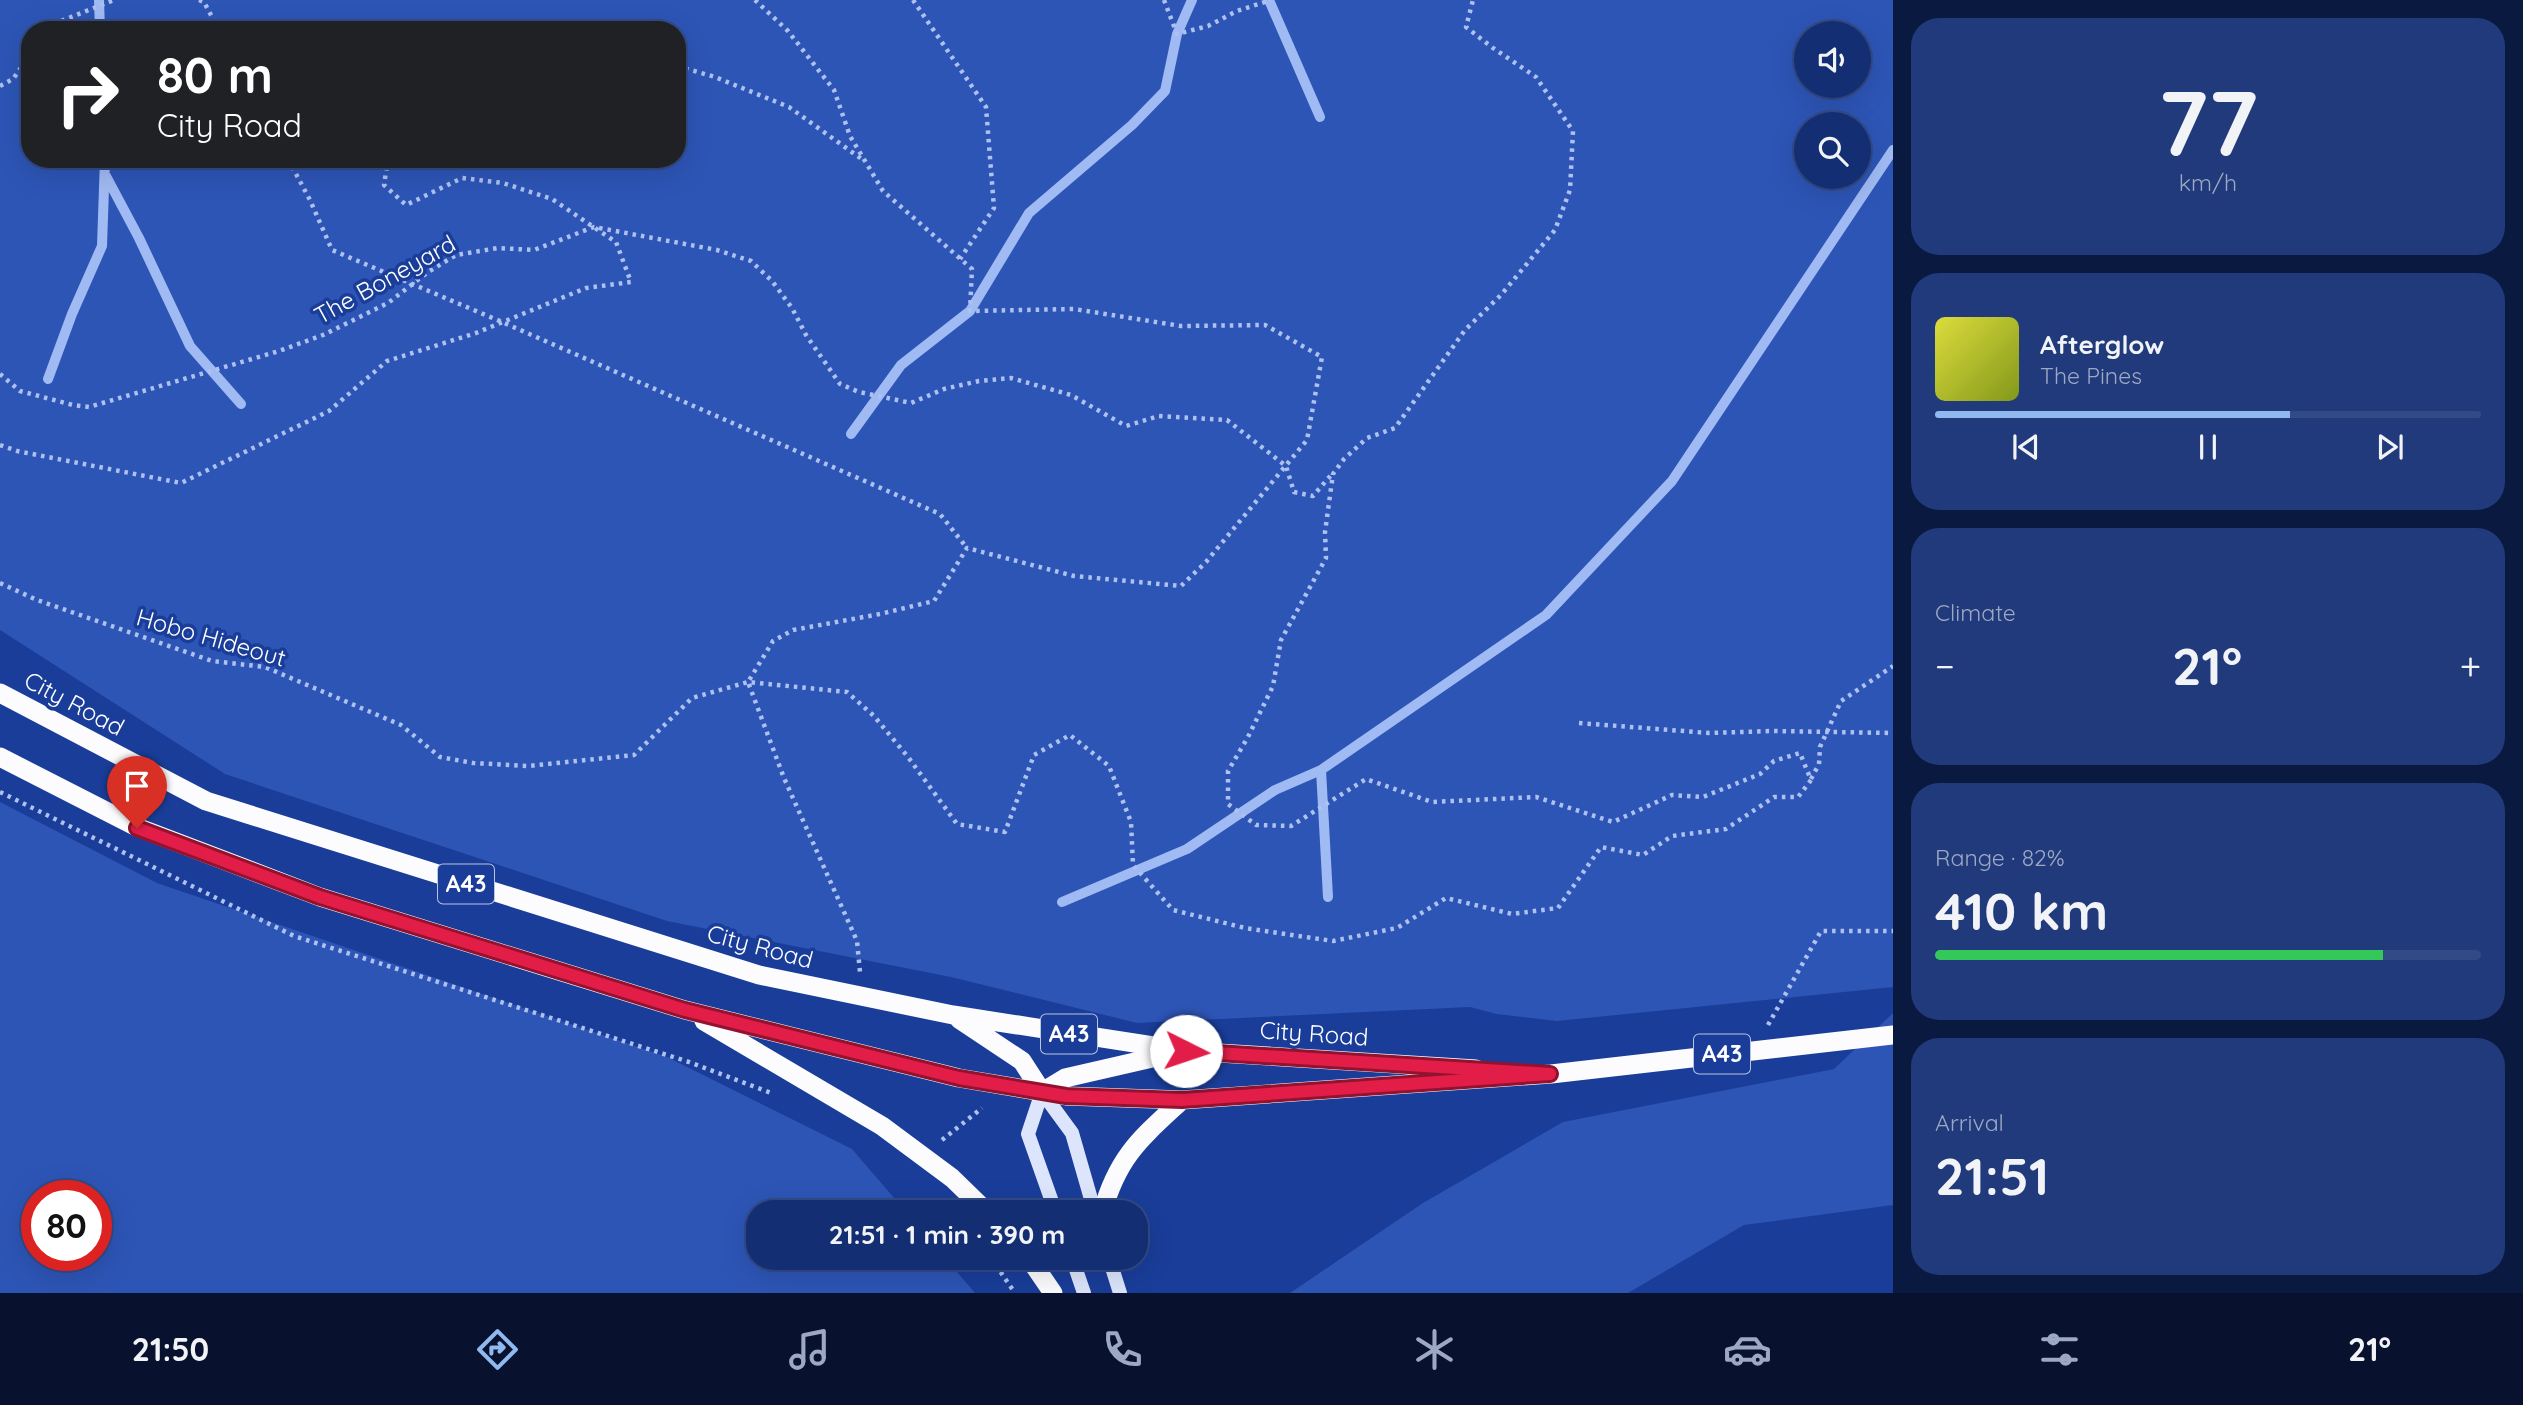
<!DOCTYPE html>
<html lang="en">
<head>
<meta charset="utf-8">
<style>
	body { margin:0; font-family:Quicksand,sans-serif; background:#203a7b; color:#f1f3f6; height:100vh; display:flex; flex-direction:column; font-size:26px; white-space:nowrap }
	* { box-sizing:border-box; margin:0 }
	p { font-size:23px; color:#9da8c4 }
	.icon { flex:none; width:38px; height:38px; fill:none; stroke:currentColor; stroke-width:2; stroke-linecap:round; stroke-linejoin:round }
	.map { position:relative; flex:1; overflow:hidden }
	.details { display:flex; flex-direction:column; gap:18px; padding:18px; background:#0a193f; width:630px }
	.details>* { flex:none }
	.guide { position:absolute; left:21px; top:21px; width:665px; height:147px; border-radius:28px; box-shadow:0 7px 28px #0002,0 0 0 2px #324a85; background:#202124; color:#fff; overflow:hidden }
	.fabs { position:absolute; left:1794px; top:21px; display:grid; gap:14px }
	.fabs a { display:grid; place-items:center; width:77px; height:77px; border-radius:50%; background:#132e73; box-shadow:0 7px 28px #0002,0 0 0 2px #324a85; font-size:35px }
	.speed { position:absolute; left:21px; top:1180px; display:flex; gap:14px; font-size:35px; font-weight:700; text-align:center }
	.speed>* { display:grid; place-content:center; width:91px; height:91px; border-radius:50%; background:#132e73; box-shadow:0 7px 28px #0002,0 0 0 2px #324a85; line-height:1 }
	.speed .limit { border:10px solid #d22; background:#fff; color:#111 }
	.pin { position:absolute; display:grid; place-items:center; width:60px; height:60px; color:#fff; margin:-72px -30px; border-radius:50% 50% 50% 0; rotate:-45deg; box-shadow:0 0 7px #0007 }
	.pin .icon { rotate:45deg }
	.me { position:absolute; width:77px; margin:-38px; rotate:94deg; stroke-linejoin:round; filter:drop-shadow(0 0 5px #0008) }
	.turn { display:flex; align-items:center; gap:24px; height:147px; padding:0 21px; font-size:32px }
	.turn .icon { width:91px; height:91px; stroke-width:2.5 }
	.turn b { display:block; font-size:49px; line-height:60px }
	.big { font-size:52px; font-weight:800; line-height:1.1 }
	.details .card { flex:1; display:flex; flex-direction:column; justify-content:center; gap:10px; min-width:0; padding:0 24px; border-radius:28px; background:#203a7b }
	.details .dial { align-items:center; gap:0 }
	.dial b { font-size:91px; line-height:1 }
	.song { display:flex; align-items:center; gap:21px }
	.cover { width:84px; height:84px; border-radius:10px; background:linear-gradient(135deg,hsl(60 70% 55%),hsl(70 70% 35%)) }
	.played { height:7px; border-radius:4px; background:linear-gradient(90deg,#90b9f0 65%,#324a85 65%) }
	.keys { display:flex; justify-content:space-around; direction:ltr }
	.heat { display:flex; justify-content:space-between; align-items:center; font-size:38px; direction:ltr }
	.charge { height:10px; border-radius:5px; background:linear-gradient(90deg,#34c759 82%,#324a85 0) }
	.trip { position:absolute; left:746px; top:1200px; width:402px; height:70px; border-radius:28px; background:#132e73; box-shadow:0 7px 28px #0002,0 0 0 2px #324a85; font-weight:800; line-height:70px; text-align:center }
	.tab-bar { display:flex; height:112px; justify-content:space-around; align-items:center; background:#08122e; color:#9da8c4 }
	.tab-bar .icon { width:49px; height:49px }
	.tab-bar .on { color:#90b9f0 }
	.tab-bar b { font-size:32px; color:#f1f3f6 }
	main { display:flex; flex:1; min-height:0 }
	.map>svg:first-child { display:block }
</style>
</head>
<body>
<main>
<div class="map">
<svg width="1893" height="1293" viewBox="0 0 1893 1293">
	<rect width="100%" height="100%" fill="#193d99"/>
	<path fill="#2d55b6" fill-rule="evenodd" d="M0,0H1893V987L1557,1021L1497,1014L1470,1007L1137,1023L951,977L667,921L225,774L0,630ZM30,30H677V159H30ZM1858,33V86H1806V33ZM1806,124H1858V177H1806Z
		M0,802L157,883L667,1057L852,1149L907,1213H758V1258H945L975,1293H0ZM37,1195H96V1255H37Z
		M1893,1013V1205L1744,1225L1628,1293H1290L1423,1203L1563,1122L1834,1069Z"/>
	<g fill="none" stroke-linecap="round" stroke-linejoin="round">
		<path stroke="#a0baf3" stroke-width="10" d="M99,0L100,30
			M1269,0L1320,117
			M106,176L139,238L190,346L241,404
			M48,379L72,314L102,246L105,159
			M851,434L901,365L970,311L1029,213L1132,125L1165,91L1177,34L1192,0
			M1328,897L1321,770L1546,615L1672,481L1893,150
			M1062,902L1187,849L1275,790L1321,770"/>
		<path stroke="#aec1f1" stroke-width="4.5" stroke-dasharray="3.5 5" stroke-linecap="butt" d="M199,0L204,2L219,30
			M755,0L788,31L834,90L850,136L883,191L972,269L970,311L1074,309L1181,326L1265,325L1322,357L1307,440L1206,562L1181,586L1074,576L967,548L934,601L880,614L793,630L773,641L748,682L784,778L857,941L860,972
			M913,0L986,107L994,208L960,259
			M1164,0L1177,34L1208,26L1237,11L1271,0
			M48,30L51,25L114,0
			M677,66L715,77L789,107L863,160
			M0,86L13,79L30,55
			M288,159L310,200L332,250L502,322L940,514L967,548
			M0,374L20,391L73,405L89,407L279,351L323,335L388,303L428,272L456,255L498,248L534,250L594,227L717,250L751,261L772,281L792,308L806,335L840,384L859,392L911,403L944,389L979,381L1011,378L1071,395L1126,426L1159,416L1227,420L1286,466L1294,492L1313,496L1332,474
			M0,445L17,451L181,483L329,411L387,361L476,333L586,288L631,282L616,242L552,199L503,183L462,178L406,205L384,185L388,159
			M0,583L37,600L212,661L265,667L401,725L440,757L473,763L528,766L634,755L692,698L748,682L847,692L874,716L908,757L957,824L1005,832L1034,755L1070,735L1109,766L1131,822L1133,865L1173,910L1245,928L1333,941L1397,928L1446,898L1512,914L1558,908L1601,847L1643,855L1672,836L1726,829L1774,797H1798L1811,780L1800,753L1774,761L1760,774L1703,797L1672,795L1613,822L1536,797L1432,802L1366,779L1291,826L1256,825L1228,804V771L1248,737L1273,686L1281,640L1326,558L1325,532L1333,474L1344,459L1367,438L1395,428L1465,330L1501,295L1555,230L1570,190L1573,131L1536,77L1493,48L1466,27L1473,0
			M1579,723L1709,733L1772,731L1893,733
			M1811,779L1819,764L1820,747L1841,701L1893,666
			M0,792L294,936L689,1062L774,1094
			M1768,1025L1821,931H1893
			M942,1140L982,1108
			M991,1258L1015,1293"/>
		<path stroke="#dce5fc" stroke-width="14" d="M1042,1092L1072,1133L1095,1213
			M1042,1092L1028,1134L1056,1213
			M1072,1258L1084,1293
			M1109,1258L1120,1293"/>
		<path stroke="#fcfcff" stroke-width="19" d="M0,693L206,801L759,975L953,1015L1186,1051L1476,1069
			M0,757L137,827L320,897L685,1010L959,1078L1066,1096L1182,1100L1551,1074L1893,1035
			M959,1019L1022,1061L1042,1092
			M704,1021L882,1126L952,1178L988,1213
			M1042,1092L1065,1078L1174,1053
			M1102,1213C1118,1156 1140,1139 1182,1100
			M1029,1258L1053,1293"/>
	</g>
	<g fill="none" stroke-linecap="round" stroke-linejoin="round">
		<defs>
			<path id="route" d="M137,828L320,897L685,1010L959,1078L1066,1096L1182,1100L1550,1074L1186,1051"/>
		</defs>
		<use href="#route" stroke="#92132f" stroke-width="18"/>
		<use href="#route" stroke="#e11d48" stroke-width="12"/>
	</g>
	<g text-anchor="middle" stroke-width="7" stroke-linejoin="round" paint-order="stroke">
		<g fill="#193d99" stroke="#bac5e0" stroke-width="2">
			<rect x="438" y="864.5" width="56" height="39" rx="5"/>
			<rect x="1041" y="1014.5" width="56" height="39" rx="5"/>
			<rect x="1694" y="1034.5" width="56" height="39" rx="5"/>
		</g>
		<g font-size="23" font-weight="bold" fill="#fff">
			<text x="466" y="892">A43</text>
			<text x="1069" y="1042">A43</text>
			<text x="1722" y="1062">A43</text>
		</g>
		<g font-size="24" fill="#fff" stroke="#193d99">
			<text transform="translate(385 280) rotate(-29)" y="8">The Boneyard</text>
			<text transform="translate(211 638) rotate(16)" y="8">Hobo Hideout</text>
			<text transform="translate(74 704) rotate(28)" y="8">City Road</text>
			<text transform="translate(760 947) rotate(15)" y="8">City Road</text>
			<text transform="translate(1314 1034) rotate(4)" y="8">City Road</text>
		</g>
	</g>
</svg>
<div class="fabs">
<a><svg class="icon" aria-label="sound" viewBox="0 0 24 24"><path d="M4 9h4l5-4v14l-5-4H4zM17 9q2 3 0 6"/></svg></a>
<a><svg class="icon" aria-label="search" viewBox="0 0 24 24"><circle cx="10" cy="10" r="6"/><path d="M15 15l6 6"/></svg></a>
</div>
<div class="speed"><div class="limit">80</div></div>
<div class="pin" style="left:137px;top:828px;background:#d93025"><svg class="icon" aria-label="arrive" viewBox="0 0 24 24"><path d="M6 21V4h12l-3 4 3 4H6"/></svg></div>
<svg class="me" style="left:1186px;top:1051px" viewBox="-20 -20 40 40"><circle r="19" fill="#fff"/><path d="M0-13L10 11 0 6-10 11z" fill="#e11d48"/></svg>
<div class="trip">21:51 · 1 min · 390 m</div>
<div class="guide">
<div class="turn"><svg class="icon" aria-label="right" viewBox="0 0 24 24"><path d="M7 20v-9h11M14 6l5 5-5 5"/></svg><div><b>80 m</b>City Road</div></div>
</div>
</div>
<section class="details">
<div class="card dial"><b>77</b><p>km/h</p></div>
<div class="card">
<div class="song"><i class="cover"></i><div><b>Afterglow</b><p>The Pines</p></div></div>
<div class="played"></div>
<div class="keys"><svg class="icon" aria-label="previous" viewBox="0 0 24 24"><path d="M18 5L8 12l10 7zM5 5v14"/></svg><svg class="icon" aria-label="pause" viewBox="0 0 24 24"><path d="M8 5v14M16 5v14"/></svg><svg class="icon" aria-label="next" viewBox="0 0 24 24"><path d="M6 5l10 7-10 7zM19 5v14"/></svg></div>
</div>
<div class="card"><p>Climate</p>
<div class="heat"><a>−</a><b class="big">21°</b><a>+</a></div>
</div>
<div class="card"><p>Range · 82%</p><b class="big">410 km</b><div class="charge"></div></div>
<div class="card"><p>Arrival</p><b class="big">21:51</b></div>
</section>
</main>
<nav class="tab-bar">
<b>21:50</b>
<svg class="icon on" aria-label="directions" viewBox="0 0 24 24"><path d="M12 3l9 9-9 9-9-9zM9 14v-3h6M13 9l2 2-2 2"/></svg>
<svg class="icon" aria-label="music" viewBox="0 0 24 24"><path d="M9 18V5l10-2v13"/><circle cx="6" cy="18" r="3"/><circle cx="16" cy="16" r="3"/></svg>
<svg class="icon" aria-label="phone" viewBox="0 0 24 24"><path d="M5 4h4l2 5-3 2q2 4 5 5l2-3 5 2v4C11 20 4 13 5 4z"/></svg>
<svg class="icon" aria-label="climate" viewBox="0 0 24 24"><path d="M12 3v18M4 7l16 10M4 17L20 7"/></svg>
<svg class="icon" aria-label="car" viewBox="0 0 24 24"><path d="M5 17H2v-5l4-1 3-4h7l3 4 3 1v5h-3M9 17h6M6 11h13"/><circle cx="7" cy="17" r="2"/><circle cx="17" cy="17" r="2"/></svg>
<svg class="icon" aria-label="filters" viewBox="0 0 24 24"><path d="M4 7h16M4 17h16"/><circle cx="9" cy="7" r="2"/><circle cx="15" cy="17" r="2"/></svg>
<b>21°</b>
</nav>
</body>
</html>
